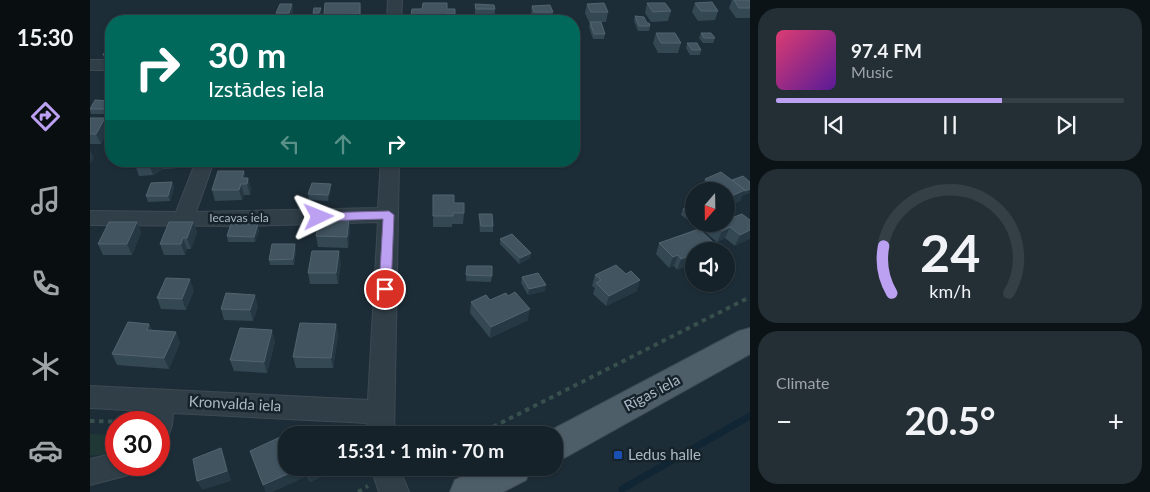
<!DOCTYPE html>
<html lang="en">
<head>
<meta charset="utf-8">
<style>
	body { margin:0; font-family:Lato,sans-serif; background:#232f35; color:#f1f3f6; height:100vh; display:flex; flex-direction:column; font-size:19px; white-space:nowrap }
	* { box-sizing:border-box; margin:0 }
	p { font-size:16px; color:#9ea4a8 }
	.icon { flex:none; width:28px; height:28px; fill:none; stroke:currentColor; stroke-width:2; stroke-linecap:round; stroke-linejoin:round }
	.map { position:relative; flex:1; overflow:hidden }
	.details { display:flex; flex-direction:column; gap:8px; padding:8px; background:#0c1317; width:400px }
	.details>* { flex:none }
	.top-card { position:absolute; left:15px; top:15px; width:475px; height:152px; border-radius:20px; box-shadow:0 1px 4px #0004,0 0 0 1px #353f46; background:#00695c; color:#fff; overflow:hidden }
	.needle { width:32px; rotate:200deg }
	.buttons { position:absolute; left:595px; top:182px; display:grid; gap:10px }
	.buttons a { display:grid; place-items:center; width:50px; height:50px; border-radius:50%; background:#162229; box-shadow:0 1px 4px #0004,0 0 0 1px #353f46; font-size:25px }
	.speed { position:absolute; left:15px; top:411px; display:flex; gap:10px; font-size:25px; font-weight:700; text-align:center }
	.speed>* { display:grid; place-content:center; width:65px; height:65px; border-radius:50%; background:#162229; box-shadow:0 1px 4px #0004,0 0 0 1px #353f46; line-height:1 }
	.speed .limit { border:8px solid #d22; background:#fff; color:#111 }
	.pin { position:absolute; display:grid; place-items:center; width:42px; height:42px; color:#fff; margin:-21px; border:2px solid #fff; border-radius:50%; box-shadow:0 1px 5px #0007 }
	.me { position:absolute; width:55px; margin:-28px; rotate:88deg; stroke-linejoin:round; filter:drop-shadow(0 0 4px #0008) }
	.turn { display:flex; align-items:center; gap:18px; height:105px; padding:0 20px; font-size:22px }
	.turn .icon { width:65px; height:65px; stroke-width:2.5 }
	.turn b { display:block; font-size:35px; line-height:42px }
	.lanes { display:flex; align-items:center; height:48px; padding:0 20px; background:#0003; justify-content:center; gap:25px; direction:ltr }
	.lanes .off { opacity:.35 }
	.big { font-size:38px; font-weight:700; line-height:1.1 }
	.details .tile { flex:1; display:flex; flex-direction:column; justify-content:center; gap:8px; min-width:0; padding:0 18px; border-radius:20px; background:#232f35 }
	.details .dial { align-items:center; gap:0 }
	.dial svg { height:130px; overflow:visible; fill:none; stroke:#353f46; stroke-width:7; stroke-linecap:round; text-anchor:middle }
	.dial text { fill:#f1f3f6; stroke:none }
	.song { display:flex; align-items:center; gap:15px }
	.cover { width:60px; height:60px; border-radius:8px; background:linear-gradient(135deg,hsl(340 70% 55%),hsl(270 70% 35%)) }
	.played { height:5px; border-radius:2px; background:linear-gradient(90deg,#bca0f2 65%,#353f46 65%) }
	.keys { display:flex; justify-content:space-around; direction:ltr }
	.heat { display:flex; justify-content:space-between; align-items:center; font-size:28px; direction:ltr }
	.trip { position:absolute; left:188px; top:426px; width:285px; height:50px; border-radius:20px; background:#162229; box-shadow:0 1px 4px #0004,0 0 0 1px #353f46; font-weight:700; line-height:50px; text-align:center }
	main { display:flex; flex:1; min-height:0 }
	.dock { display:flex; flex-direction:column; width:90px; justify-content:space-around; align-items:center; background:#090e10; color:#9ea4a8 }
	.dock .icon { width:35px; height:35px }
	.dock .selected { color:#bca0f2 }
	.dock b { font-size:22px; color:#f1f3f6 }
	.map>svg:first-child { display:block }
</style>
</head>
<body>
<main>
<nav class="dock">
<b>15:30</b>
<svg class="icon selected" aria-label="directions" viewBox="0 0 24 24"><path d="M12 3l9 9-9 9-9-9zM9 14v-3h6M13 9l2 2-2 2"/></svg>
<svg class="icon" aria-label="music" viewBox="0 0 24 24"><path d="M9 18V5l10-2v13"/><circle cx="6" cy="18" r="3"/><circle cx="16" cy="16" r="3"/></svg>
<svg class="icon" aria-label="phone" viewBox="0 0 24 24"><path d="M5 4h4l2 5-3 2q2 4 5 5l2-3 5 2v4C11 20 4 13 5 4z"/></svg>
<svg class="icon" aria-label="climate" viewBox="0 0 24 24"><path d="M12 3v18M4 7l16 10M4 17L20 7"/></svg>
<svg class="icon" aria-label="car" viewBox="0 0 24 24"><path d="M5 17H2v-5l4-1 3-4h7l3 4 3 1v5h-3M9 17h6M6 11h13"/><circle cx="7" cy="17" r="2"/><circle cx="17" cy="17" r="2"/></svg>
</nav>
<div class="map">
<svg width="660" height="492" viewBox="0 0 660 492">
	<rect width="100%" height="100%" fill="#1d2d37"/>
	<path fill="#1f3836" d="M0,434L26,435V456L0,455Z"/>
	<g fill="none" stroke-linecap="round" stroke-linejoin="round">
		<path stroke="#102634" stroke-width="7" d="M532,489L660,416"/>
		<defs>
			<path id="minor" d="M298,0H312L311,21H297Z
				M0,60H21V70H0Z
				M106,161H124L106,212L288,208L291,161H309L304,435H276L277,423L83,413L82,425L79,434L69,437V422H56V411L0,408V386L278,400L288,222L154,226L0,225V211L86,212Z
				M26,453V465H46L42,474L0,485V459Z
				M281,468H309L319,492H289Z"/>
			<path id="major" d="M660,328V354L476,457L464,462V435H452L649,331Z
				M390,468H441L436,480L413,492H360L365,480Z"/>
		</defs>
		<use href="#minor" stroke="#3d4a53" stroke-width="2"/>
		<use href="#major" stroke="#3d4a53" stroke-width="2"/>
		<path stroke="#37504e" stroke-width="4" stroke-dasharray="4.5 4.5" stroke-linecap="butt" d="M0,421L40,422
			M387,435L660,297
			M268,492L278,486"/>
		<use href="#minor" fill="#303e47" fill-rule="evenodd"/>
		<use href="#major" fill="#4e5e68" fill-rule="evenodd"/>
	</g>
	<path fill="#344854" d="M642,0H660V18H646L639,8Z
		M270,3L271,12L270,21H234V15Z
		M557,3L581,11L578,21L561,22L555,13Z
		M605,3L628,11L625,20L608,21L602,12Z
		M202,4L203,14L201,21H187L186,13Z
		M385,4L405,9L404,19H385Z
		M497,4L518,12L516,22H499L495,13Z
		M442,6L463,12L462,21H443L441,15Z
		M231,8V13L229,18H223V13Z
		M322,9H357L365,14V21H321Z
		M545,16L560,26L559,31H548L544,21Z
		M500,22L515,34L514,39H503L499,27Z
		M566,33L591,43L588,53H568L563,43Z
		M611,33L625,38L623,43H613L609,38Z
		M597,43L611,50L610,55H600L596,48Z
		M21,46V60H15L13,55Z
		M21,67V89H18L14,78Z
		M484,96L489,109L487,119H484Z
		M21,101V114H1L0,110V108Z
		M0,118H15L19,129L11,144H0Z
		M47,161H91L89,168L73,169L63,175L49,176L45,165Z
		M135,161H163L162,166L137,168Z
		M224,161H241V162Z
		M368,161H387L386,168H368Z
		M154,171L155,178H158L161,189L160,195H154L152,200L125,201L122,190Z
		M615,179L642,180L652,196L650,201L636,207V191H613L611,190Z
		M82,182L84,188L80,201L58,202L56,196Z
		M241,190L238,201L219,200L218,194Z
		M343,195L364,203L374,213L373,224H362V227H343Z
		M604,204V222L602,223L591,215L593,209Z
		M389,214L403,226V232H390L389,219Z
		M644,217L660,220L645,246L635,238L627,242L615,232L618,224H636Z
		M259,218L260,229L258,248L228,247L226,236Z
		M47,222L51,233L42,255H13L8,244Z
		M103,222L107,233L101,249H97L95,255H74L70,244Z
		M609,229L587,270L584,266L579,268L566,254L569,243Z
		M169,230L165,242H138L137,236Z
		M410,239L441,253L440,258L429,264L410,244Z
		M206,250L204,265H180L179,260Z
		M251,262L248,284H220L218,273Z
		M377,266L402,276L401,282L376,281Z
		M505,275L547,291L516,306L503,294L505,288L502,286Z
		M432,277L455,291L438,295L431,283Z
		M104,290L96,310L71,309L67,298Z
		M400,300L438,320L400,338L380,313L381,302Z
		M168,306L163,321L134,320L131,309Z
		M59,324L62,330L86,332L90,343L79,369L27,365L22,354Z
		M246,324L248,335L243,368H206L203,357Z
		M185,341L177,373L144,371L140,360Z
		M160,451L196,468H251L220,482L217,476L182,492H176Z"/>
	<path fill="#253843" d="M270,3L271,12L270,21Z
		M202,4L203,14L201,21H200L199,13Z
		M231,8V13L229,18V13Z
		M15,118L19,129L11,144L6,134Z
		M0,149L4,158L0,164Z
		M64,161H70L73,169L63,175L59,164Z
		M87,161H91L89,168Z
		M154,171L156,182L152,178Z
		M158,178L161,189L160,195L157,184Z
		M82,182L84,188L80,201L78,196Z
		M151,184L154,195L152,200L149,190Z
		M241,184V190L238,201V195Z
		M660,189V193L652,196L650,201L636,207V203L639,197L655,190Z
		M259,218L260,229L258,248L257,237Z
		M47,222L51,233L42,255L37,244Z
		M103,222L107,233L101,249L97,238Z
		M168,224L169,230L165,242L164,237Z
		M640,227L635,238L627,242L632,231Z
		M660,230V239L645,246L650,235Z
		M93,238L97,249L95,255L91,244Z
		M623,242L620,249H621L619,251H613L616,244Z
		M205,244L206,250L204,265L203,259Z
		M249,251L251,262L248,284L246,273Z
		M441,253L440,258L429,264L430,258Z
		M604,254V264L587,270L591,259Z
		M588,255L584,266L579,268L583,257Z
		M100,279L104,290L96,310L92,299Z
		M550,280L547,291L516,306L519,296Z
		M456,285L455,291L438,295L439,289Z
		M165,295L168,306L163,321L160,310Z
		M440,309L438,320L400,338L401,327Z
		M59,324L64,335L57,330Z
		M246,324L248,335L243,368L241,358Z
		M182,330L185,341L177,373L174,362Z
		M86,332L90,343L79,369L74,358Z
		M131,448L135,458L141,481L112,490L107,481Z
		M211,468H215L217,476L182,492H176L173,485Z
		M228,468H251L220,482L218,473Z"/>
	<path fill="#415460" stroke="#516470" d="M644,0H660V8H649Z
		M622,2L628,11H611L605,3Z
		M235,3H270V14L234,15Z
		M333,3H357V9H365V14H357V16H321L322,9H332Z
		M514,3L518,12H501L497,4Z
		M557,3H575L581,11L563,12Z
		M190,4H202L199,13H186Z
		M385,4L404,5L405,9H386Z
		M460,5L463,12H444L442,6Z
		M224,8H231L229,13H223Z
		M545,16L554,17L557,23H559L560,26H549Z
		M207,18H215L214,21H206Z
		M47,19L46,21H30L31,20Z
		M500,22H511L515,34H504Z
		M566,33H585L591,43H571Z
		M611,33H621L625,38H614Z
		M597,43H607L611,50H602Z
		M18,46H21V55H13Z
		M21,67V78H14Z
		M484,96H485L489,109H484Z
		M5,100L21,101V106L19,109H0Z
		M0,118H15L6,134H0Z
		M47,161H64L59,164L45,165Z
		M368,161H387V163H368Z
		M128,171H154L152,178H158L157,184H151L149,190H122Z
		M631,172L655,190L639,197L636,195V191H632L615,179Z
		M653,176L660,182V189L655,191V190L642,180Z
		M82,182L78,196H56L61,183Z
		M222,183L241,184L238,195L218,194Z
		M343,195H364V203H374V213H363V216H343Z
		M604,204V218L593,209Z
		M638,212L644,217L652,214L660,220V230L650,235L640,227L632,231L623,224H636V213Z
		M389,214H402L403,226H391Z
		M230,218H259L257,237L226,236Z
		M19,222H47L37,244H8Z
		M79,222H103L97,238H93L91,244H70Z
		M141,224H168L164,237L137,236Z
		M609,229L623,242L616,244L621,249L613,251H604V254L591,259L588,255L583,257L569,243Z
		M422,234L441,253L430,258L410,239Z
		M182,244H205L203,259L179,260Z
		M222,251H249L246,273H218Z
		M526,265L536,274L541,271L550,280L519,296L506,283L511,280L505,275Z
		M377,266H402V276L376,275Z
		M448,273L456,285L439,289L432,277Z
		M76,278L100,279L92,299L67,298Z
		M425,292L440,309L401,327L381,302L396,295L400,300L416,293L418,296Z
		M136,293L165,295L160,310L131,309Z
		M38,322L59,324L57,330L86,332L74,358L22,354Z
		M210,323L246,324L241,358L203,357Z
		M150,328L182,330L174,362L140,360Z
		M201,432L203,435H196V468H211L173,485L160,451Z
		M131,448L137,471L107,481L103,459Z
		M215,468H228L218,473Z"/>
	<path fill="#bca0f2" stroke="#7a689d" d="M299,211L304,215L301,289L299,293H291L289,289L293,219L229,221L223,217L229,213Z"/>
	<rect fill="#1a4fb4" stroke="#16232b" stroke-width="2" x="523" y="450" width="10" height="10" rx="2.5"/>
	<g text-anchor="middle" stroke-width="5" stroke-linejoin="round" paint-order="stroke">
		<g font-size="12" fill="#aab9c5" stroke="#16232b">
			<text x="149" y="222">Iecavas iela</text>
		</g>
		<g font-size="15" fill="#aab9c5" stroke="#16232b">
			<text transform="translate(562 393) rotate(-28)" y="5">Rīgas iela</text>
			<text transform="translate(145 404) rotate(3)" y="5">Kronvalda iela</text>
		</g>
		<g font-size="15" fill="#aab9c5" stroke="#16232b" text-anchor="start">
			<text x="538" y="460">Ledus halle</text>
		</g>
	</g>
</svg>
<div class="buttons">
<a><svg class="needle" viewBox="-14 -14 28 28"><path d="M0-13l5 13h-10z" fill="#e53935"/><path d="M0 13l5-13h-10z" fill="#9ea4a8"/></svg></a>
<a><svg class="icon" aria-label="sound" viewBox="0 0 24 24"><path d="M4 9h4l5-4v14l-5-4H4zM17 9q2 3 0 6"/></svg></a>
</div>
<div class="speed"><div class="limit">30</div></div>
<div class="pin" style="left:295px;top:289px;background:#d93025"><svg class="icon" aria-label="arrive" viewBox="0 0 24 24"><path d="M6 21V4h12l-3 4 3 4H6"/></svg></div>
<svg class="me" style="left:229px;top:217px" viewBox="-20 -20 40 40"><path d="M0-17L14 15 0 8-14 15z" fill="#bca0f2" stroke="#fff" stroke-width="4"/></svg>
<div class="trip">15:31 · 1 min · 70 m</div>
<div class="top-card">
<div class="turn"><svg class="icon" aria-label="right" viewBox="0 0 24 24"><path d="M7 20v-9h11M14 6l5 5-5 5"/></svg><div><b>30 m</b>Izstādes iela</div></div>
<div class="lanes"><svg class="icon off" aria-label="left" viewBox="0 0 24 24"><path d="M17 20v-9H6M10 6l-5 5 5 5"/></svg><svg class="icon off" aria-label="ahead" viewBox="0 0 24 24"><path d="M12 20V5M6 11l6-6 6 6"/></svg><svg class="icon" aria-label="right" viewBox="0 0 24 24"><path d="M7 20v-9h11M14 6l5 5-5 5"/></svg></div>
</div>
</div>
<section class="details">
<div class="tile">
<div class="song"><i class="cover"></i><div><b>97.4 FM</b><p>Music</p></div></div>
<div class="played"></div>
<div class="keys"><svg class="icon" aria-label="previous" viewBox="0 0 24 24"><path d="M18 5L8 12l10 7zM5 5v14"/></svg><svg class="icon" aria-label="pause" viewBox="0 0 24 24"><path d="M8 5v14M16 5v14"/></svg><svg class="icon" aria-label="next" viewBox="0 0 24 24"><path d="M6 5l10 7-10 7zM19 5v14"/></svg></div>
</div>
<div class="tile dial"><svg viewBox="0 0 100 80">
<path d="M14 69A42 42 0 1 1 86 69"/>
<path d="M14 69A42 42 0 0 1 9 40" stroke="#bca0f2"/>
<text x="50" y="56" font-size="32" font-weight="700">24</text>
<text x="50" y="72" font-size="11">km/h</text>
</svg></div>
<div class="tile"><p>Climate</p>
<div class="heat"><a>−</a><b class="big">20.5°</b><a>+</a></div>
</div>
</section>
</main>
</body>
</html>
